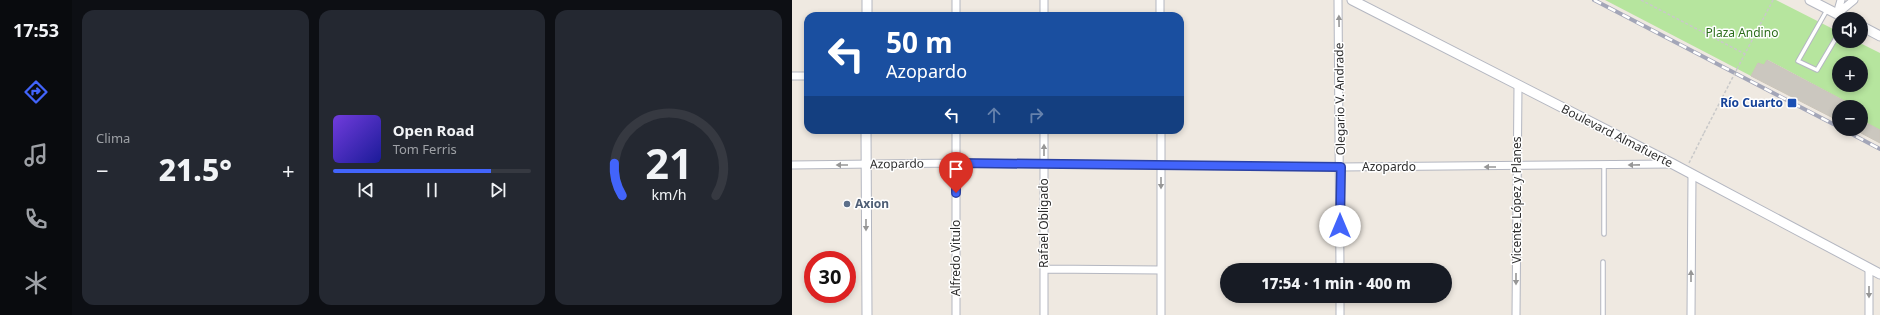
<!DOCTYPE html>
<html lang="es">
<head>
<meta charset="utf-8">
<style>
	body { margin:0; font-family:"Noto Sans",sans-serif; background:#242831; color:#f1f3f6; height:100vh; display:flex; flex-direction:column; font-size:15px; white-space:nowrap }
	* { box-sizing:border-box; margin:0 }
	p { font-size:13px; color:#9ea1a6 }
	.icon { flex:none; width:22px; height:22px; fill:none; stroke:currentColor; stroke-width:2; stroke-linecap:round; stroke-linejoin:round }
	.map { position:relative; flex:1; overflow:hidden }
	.sheet { display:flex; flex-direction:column; gap:10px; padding:10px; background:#0d0f14; width:720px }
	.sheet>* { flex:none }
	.hud { position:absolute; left:12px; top:12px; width:380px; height:122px; border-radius:12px; box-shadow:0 2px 6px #0003; background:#1a4fa0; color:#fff; overflow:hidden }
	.controls { position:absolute; left:1040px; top:12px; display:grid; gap:8px }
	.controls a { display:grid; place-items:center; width:36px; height:36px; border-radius:50%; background:#171b24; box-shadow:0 2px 6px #0003; font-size:20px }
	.speed { position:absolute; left:12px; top:251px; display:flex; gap:8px; font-size:20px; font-weight:700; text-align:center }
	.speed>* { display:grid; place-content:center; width:52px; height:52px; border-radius:50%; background:#171b24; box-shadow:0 2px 6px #0003; line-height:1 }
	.speed .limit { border:6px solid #d22; background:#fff; color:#111 }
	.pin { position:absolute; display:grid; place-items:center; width:34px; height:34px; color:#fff; margin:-41px -17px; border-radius:50% 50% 50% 0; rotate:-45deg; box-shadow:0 0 4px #0007 }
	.pin .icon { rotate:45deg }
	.me { position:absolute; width:44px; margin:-22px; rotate:0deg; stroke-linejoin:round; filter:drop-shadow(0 0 3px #0008) }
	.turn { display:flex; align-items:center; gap:14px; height:84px; padding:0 16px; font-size:18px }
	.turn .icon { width:52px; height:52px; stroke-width:2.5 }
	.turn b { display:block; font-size:28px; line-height:34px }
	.lanes { display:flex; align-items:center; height:38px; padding:0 16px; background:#0003; justify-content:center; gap:20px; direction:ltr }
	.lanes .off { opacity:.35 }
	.big { font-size:30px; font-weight:800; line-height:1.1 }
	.sheet .card { flex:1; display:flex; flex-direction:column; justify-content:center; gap:6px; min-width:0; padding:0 14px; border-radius:12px; background:#242831 }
	.sheet .dial { align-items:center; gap:0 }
	.dial svg { height:104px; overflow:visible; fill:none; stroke:#363941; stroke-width:7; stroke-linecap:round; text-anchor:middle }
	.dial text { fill:#f1f3f6; stroke:none }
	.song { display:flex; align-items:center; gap:12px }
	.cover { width:48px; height:48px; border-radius:6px; background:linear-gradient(135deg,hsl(260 70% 55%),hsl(240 70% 35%)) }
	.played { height:4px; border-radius:2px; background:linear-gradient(90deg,#4264fb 80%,#363941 80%) }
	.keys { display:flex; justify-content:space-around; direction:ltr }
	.heat { display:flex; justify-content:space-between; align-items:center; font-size:22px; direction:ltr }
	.sheet .tiles { flex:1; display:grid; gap:10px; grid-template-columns:repeat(3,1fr) }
	.trip { position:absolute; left:428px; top:263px; width:232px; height:40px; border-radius:20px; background:#171b24; box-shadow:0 2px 6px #0003; font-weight:800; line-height:40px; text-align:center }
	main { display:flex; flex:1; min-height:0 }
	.tab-bar { display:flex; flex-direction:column; width:72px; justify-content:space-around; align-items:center; background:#090b0e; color:#9ea1a6 }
	.tab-bar .icon { width:28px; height:28px }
	.tab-bar .on { color:#4264fb }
	.tab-bar b { font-size:18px; color:#f1f3f6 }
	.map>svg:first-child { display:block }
</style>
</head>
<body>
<main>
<nav class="tab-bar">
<b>17:53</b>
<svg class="icon on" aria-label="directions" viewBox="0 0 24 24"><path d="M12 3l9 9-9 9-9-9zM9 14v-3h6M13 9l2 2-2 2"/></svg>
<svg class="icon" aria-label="music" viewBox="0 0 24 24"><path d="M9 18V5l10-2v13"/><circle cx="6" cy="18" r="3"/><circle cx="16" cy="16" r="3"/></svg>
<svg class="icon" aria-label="phone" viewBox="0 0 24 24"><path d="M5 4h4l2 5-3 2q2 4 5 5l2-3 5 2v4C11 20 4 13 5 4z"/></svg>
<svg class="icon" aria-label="climate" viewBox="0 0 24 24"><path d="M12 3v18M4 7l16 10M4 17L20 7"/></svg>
</nav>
<section class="sheet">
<div class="tiles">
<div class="card"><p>Clima</p>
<div class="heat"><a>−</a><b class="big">21.5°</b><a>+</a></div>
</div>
<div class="card">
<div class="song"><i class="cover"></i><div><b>Open Road</b><p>Tom Ferris</p></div></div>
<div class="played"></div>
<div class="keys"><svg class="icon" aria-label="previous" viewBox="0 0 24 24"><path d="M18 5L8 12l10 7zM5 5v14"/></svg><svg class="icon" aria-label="pause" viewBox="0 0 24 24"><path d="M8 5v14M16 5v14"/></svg><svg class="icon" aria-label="next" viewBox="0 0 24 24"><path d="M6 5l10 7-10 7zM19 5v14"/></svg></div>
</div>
<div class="card dial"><svg viewBox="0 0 100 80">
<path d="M14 69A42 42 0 1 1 86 69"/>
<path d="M14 69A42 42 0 0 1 8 44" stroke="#4264fb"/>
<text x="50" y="56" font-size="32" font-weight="700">21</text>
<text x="50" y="72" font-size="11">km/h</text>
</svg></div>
</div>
</section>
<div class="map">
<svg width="1088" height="315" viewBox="0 0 1088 315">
	<rect width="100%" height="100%" fill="#efe9e1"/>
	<path fill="#b6e59e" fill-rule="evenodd" d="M813,0H984L1047,32V41H1064L1088,53V130L1069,120V107H1064L976,60L972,65L966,63L959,76ZM1047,63H1069V85H1047Z"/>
	<path fill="#cbc7bf" stroke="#cbc5ba" d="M975,60L1064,107H1043L1047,109V121L959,76L966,63L972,65Z
		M1069,120L1088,130V143L1069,133Z"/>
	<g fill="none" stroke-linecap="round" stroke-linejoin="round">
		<defs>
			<path id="service" d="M1035,10L1006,61L1025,70L1047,33
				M812,166V234
				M811,315V262"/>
			<path id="minor" d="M164,0V16
				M252,0V16
				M368,0V16
				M546,0L548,270
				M1045,14L1062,0
				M1045,14L1049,0
				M0,76H16
				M164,130V315
				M0,165L164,163L549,167L881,164
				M253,269L369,270
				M252,315V130
				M369,315V130
				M548,315V296
				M724,315L726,86
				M899,315L900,175
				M1077,315V268"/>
			<path id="secondary" d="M560,0L881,164L1088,274
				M1018,0L1055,19
				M75,16V0
				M1069,26L1088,36
				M74,130L75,315"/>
		</defs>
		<use href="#service" stroke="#b4b7c1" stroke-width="5.5"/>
		<use href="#minor" stroke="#b4b7c1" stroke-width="9"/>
		<use href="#secondary" stroke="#b4b7c1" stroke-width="11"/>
		<path stroke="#c9c9c9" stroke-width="1.5" stroke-dasharray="3 2" stroke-linecap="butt" d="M849,0L953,54
			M945,69L981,0
			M897,163L912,133"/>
		<use href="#service" stroke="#fff" stroke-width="3.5"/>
		<use href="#minor" stroke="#fff" stroke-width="7"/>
		<use href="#secondary" stroke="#fff" stroke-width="9"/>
		<defs>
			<path id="rail" d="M802,0L1047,127
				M1050,129L1088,149"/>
		</defs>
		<use href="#rail" stroke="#a3a6b8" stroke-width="4"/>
		<use href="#rail" stroke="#fff" stroke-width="2.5" stroke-dasharray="8" stroke-linecap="butt"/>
		<path stroke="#c9c9c9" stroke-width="1.5" stroke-dasharray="3 2" stroke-linecap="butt" d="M912,133L945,69"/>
	</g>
	<defs><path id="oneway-solid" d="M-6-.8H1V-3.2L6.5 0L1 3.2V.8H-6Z"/></defs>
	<g fill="#969696">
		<use href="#oneway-solid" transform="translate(547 21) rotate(-91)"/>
		<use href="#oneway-solid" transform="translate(252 150) rotate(-90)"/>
		<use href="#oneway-solid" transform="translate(50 165) rotate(180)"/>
		<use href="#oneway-solid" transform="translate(842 165) rotate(179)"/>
		<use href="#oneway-solid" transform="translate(698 167) rotate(180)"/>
		<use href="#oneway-solid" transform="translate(369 183) rotate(90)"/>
		<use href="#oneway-solid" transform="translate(74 225) rotate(90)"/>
		<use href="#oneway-solid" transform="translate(899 276) rotate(-90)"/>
		<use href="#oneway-solid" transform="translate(724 279) rotate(90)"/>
		<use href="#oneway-solid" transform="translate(1077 292) rotate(90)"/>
	</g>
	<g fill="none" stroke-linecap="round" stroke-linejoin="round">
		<defs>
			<path id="route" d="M164,193V163L549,167L548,226"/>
		</defs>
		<use href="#route" stroke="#2b41a3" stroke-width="10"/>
		<use href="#route" stroke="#4264fb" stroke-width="7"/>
	</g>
	<rect fill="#1a4fb4" stroke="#fff" stroke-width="1.5" x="995" y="98" width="10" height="10" rx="2"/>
	<circle fill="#5c6f8a" stroke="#fff" stroke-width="1.5" cx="55" cy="204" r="4"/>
	<g text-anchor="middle" stroke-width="3" stroke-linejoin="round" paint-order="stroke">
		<g font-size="12" fill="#2c6e1b" stroke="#fff">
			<text x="950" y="37">Plaza Andino</text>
		</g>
		<g font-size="12" fill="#2e2e2e" stroke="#fff">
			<text transform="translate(548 99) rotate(-91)" y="4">Olegario V. Andrade</text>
			<text transform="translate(825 136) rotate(27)" y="4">Boulevard Almafuerte</text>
			<text transform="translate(105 164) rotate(-1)" y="4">Azopardo</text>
			<text x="597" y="171">Azopardo</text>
			<text transform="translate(725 200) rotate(-90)" y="4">Vicente López y Planes</text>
			<text transform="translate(252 223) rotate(-90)" y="4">Rafael Obligado</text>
			<text transform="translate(164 258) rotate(-90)" y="4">Alfredo Vitulo</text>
		</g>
		<g font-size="12" font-weight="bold" fill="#164399" stroke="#fff" text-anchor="end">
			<text x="991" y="107">Río Cuarto</text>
		</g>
		<g font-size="12" font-weight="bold" fill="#4e5e75" stroke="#fff" text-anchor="start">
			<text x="63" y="208">Axion</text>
		</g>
	</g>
</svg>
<div class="controls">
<a><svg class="icon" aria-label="sound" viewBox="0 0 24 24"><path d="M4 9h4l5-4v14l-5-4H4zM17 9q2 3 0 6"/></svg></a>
<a>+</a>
<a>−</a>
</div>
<div class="speed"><div class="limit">30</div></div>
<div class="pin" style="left:164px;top:193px;background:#d93025"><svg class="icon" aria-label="arrive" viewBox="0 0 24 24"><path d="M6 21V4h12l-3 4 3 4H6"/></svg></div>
<svg class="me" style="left:548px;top:226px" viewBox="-20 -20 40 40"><circle r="19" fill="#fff"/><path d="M0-13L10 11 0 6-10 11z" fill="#4264fb"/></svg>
<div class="trip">17:54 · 1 min · 400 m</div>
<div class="hud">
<div class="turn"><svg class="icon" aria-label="left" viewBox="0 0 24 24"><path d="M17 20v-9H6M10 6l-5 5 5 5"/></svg><div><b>50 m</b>Azopardo</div></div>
<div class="lanes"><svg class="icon" aria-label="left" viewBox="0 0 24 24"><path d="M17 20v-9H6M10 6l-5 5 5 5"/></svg><svg class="icon off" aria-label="ahead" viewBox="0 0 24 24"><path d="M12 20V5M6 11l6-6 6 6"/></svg><svg class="icon off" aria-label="right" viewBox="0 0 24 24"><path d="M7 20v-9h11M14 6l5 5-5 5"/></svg></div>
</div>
</div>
</main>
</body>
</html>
